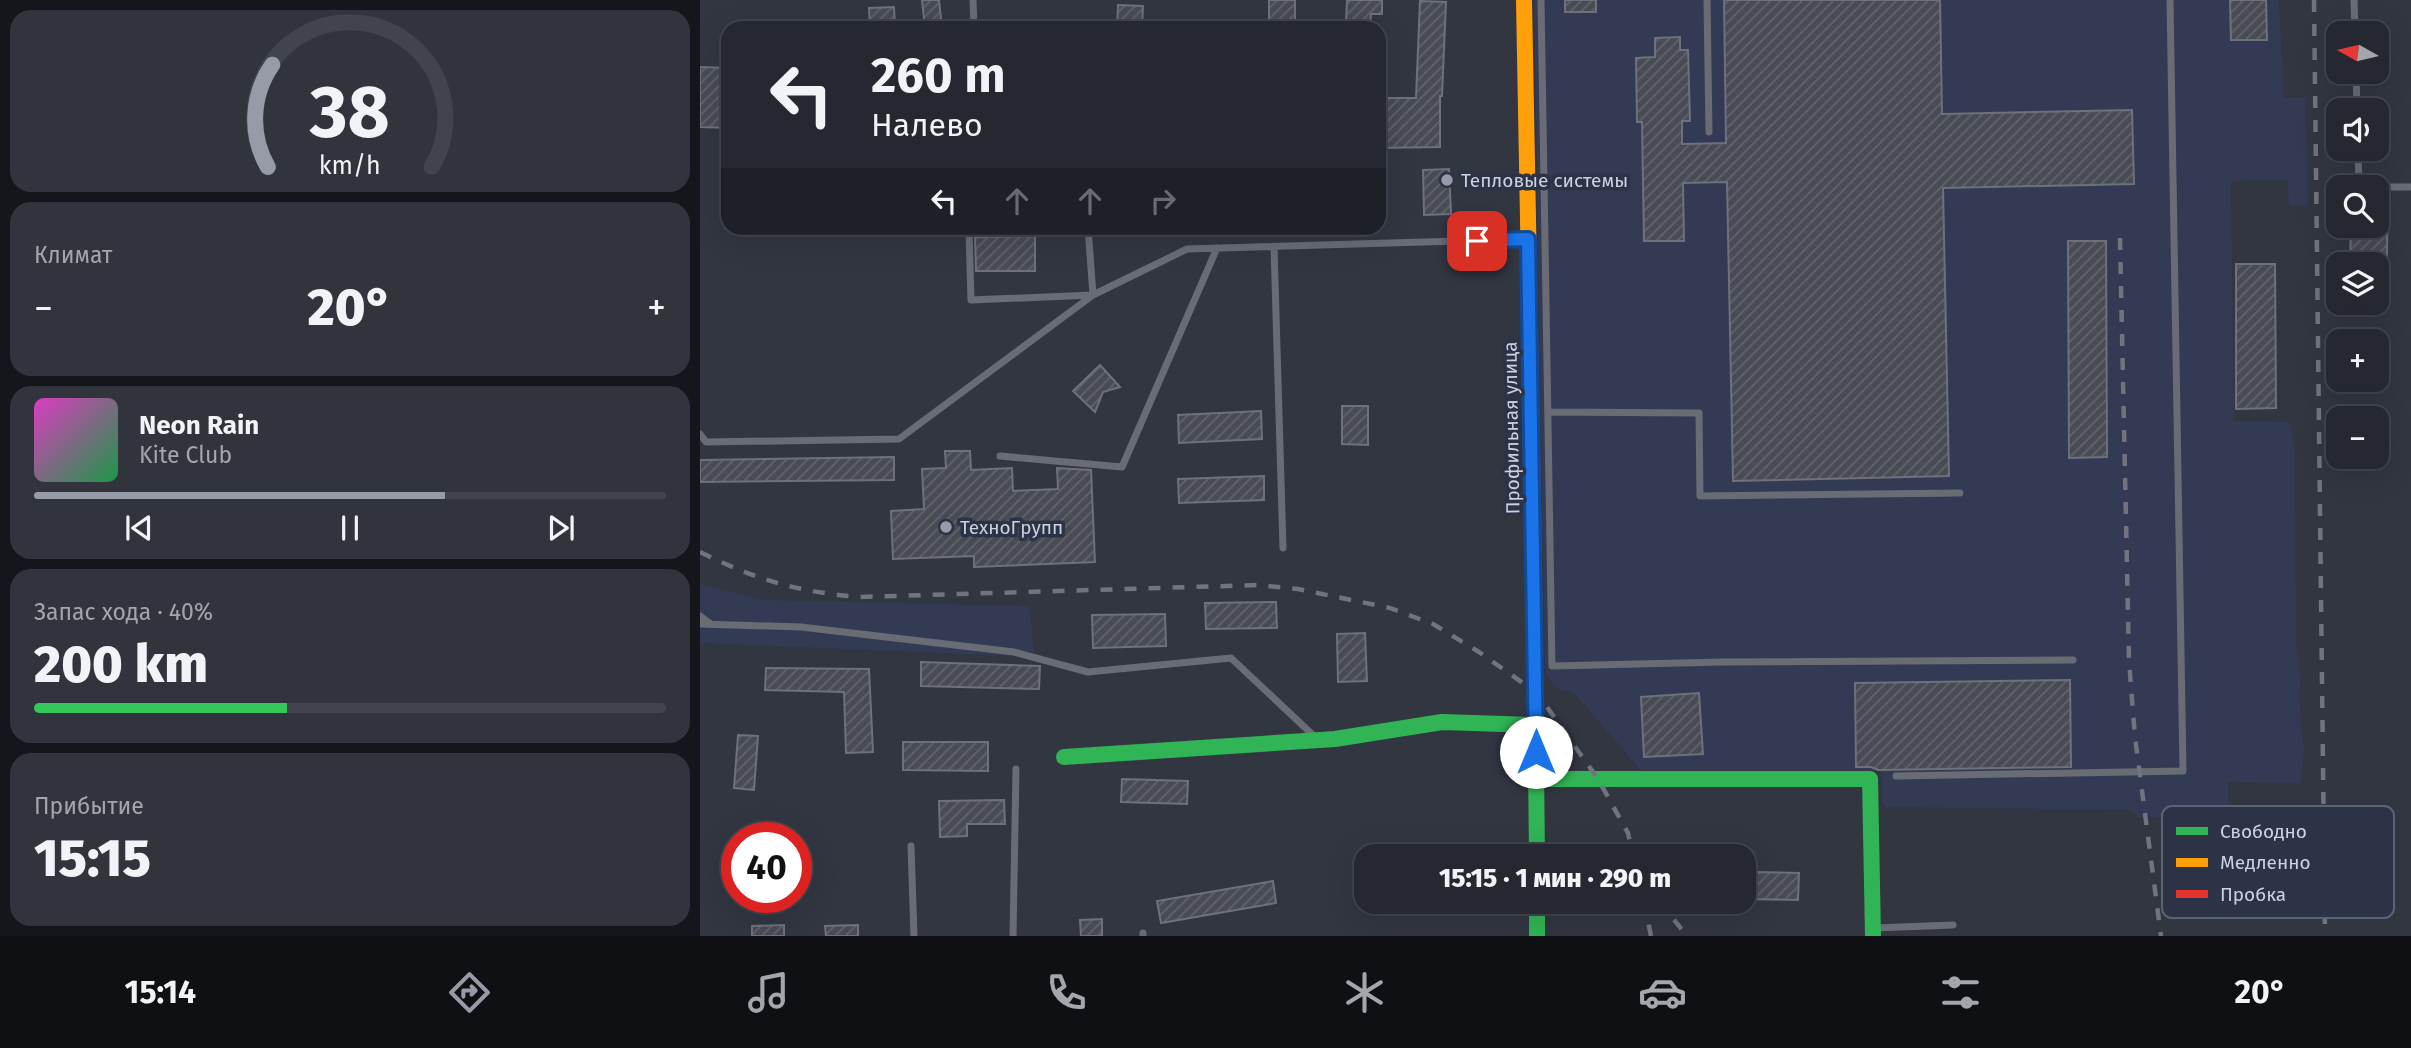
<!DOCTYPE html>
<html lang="ru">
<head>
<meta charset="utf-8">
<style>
	body { margin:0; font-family:"Fira Sans",sans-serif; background:#32343d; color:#f1f3f6; height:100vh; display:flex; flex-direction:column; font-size:26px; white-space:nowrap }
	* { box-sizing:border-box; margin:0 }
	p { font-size:23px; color:#a4a6ab }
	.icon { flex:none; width:38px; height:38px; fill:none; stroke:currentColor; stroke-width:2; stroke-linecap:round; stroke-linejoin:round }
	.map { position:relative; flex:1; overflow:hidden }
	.details { display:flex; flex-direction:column; gap:10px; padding:10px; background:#15161b; width:700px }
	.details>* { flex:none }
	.hud { position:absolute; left:21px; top:21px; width:665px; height:214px; border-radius:21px; box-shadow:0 7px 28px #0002,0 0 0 2px #42444d; background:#262831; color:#f1f3f6; overflow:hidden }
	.needle { width:46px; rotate:278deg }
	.buttons { position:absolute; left:1626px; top:21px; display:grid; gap:14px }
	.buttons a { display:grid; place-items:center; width:63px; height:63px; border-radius:14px; background:#262831; box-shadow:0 7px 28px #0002,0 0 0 2px #42444d; font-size:35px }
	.speed { position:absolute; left:21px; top:822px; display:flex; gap:14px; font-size:35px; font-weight:700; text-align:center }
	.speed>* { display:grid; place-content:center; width:91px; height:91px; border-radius:50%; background:#262831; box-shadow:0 7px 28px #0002,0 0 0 2px #42444d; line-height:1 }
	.speed .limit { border:10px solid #d22; background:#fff; color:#111 }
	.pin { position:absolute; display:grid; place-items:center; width:60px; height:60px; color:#fff; margin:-30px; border-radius:14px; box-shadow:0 4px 10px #0006 }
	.me { position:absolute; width:77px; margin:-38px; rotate:0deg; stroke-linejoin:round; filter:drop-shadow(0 0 5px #0008) }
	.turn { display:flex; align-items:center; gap:24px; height:147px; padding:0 35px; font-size:32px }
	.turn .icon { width:91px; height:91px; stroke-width:2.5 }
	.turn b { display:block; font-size:49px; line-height:60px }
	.lanes { display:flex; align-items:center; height:66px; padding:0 35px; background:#0003; justify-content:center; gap:35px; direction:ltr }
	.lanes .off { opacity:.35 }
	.big { font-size:52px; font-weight:800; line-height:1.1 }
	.details .tile { flex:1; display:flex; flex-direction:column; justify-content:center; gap:10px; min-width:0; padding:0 24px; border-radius:21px; background:#32343d }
	.details .dial { align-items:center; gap:0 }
	.dial svg { height:182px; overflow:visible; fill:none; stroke:#42444d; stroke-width:7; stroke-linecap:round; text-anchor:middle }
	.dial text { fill:#f1f3f6; stroke:none }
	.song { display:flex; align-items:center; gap:21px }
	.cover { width:84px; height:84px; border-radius:10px; background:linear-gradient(135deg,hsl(310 70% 55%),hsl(140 70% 35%)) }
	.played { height:7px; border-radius:4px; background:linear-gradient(90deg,#979ba8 65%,#42444d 65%) }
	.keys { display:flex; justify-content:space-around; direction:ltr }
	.heat { display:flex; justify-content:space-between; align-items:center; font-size:38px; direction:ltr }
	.charge { height:10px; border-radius:5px; background:linear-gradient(90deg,#34c759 40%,#42444d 0) }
	.trip { position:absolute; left:654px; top:844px; width:402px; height:70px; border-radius:21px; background:#262831; box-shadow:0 7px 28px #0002,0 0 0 2px #42444d; font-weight:800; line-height:70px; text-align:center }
	.tabs { display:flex; height:112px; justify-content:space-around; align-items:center; background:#0f1014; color:#a4a6ab }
	.tabs .icon { width:49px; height:49px }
	.tabs .active { color:#979ba8 }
	.tabs b { font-size:32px; color:#f1f3f6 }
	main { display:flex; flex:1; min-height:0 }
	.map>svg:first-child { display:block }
</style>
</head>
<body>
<main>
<section class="details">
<div class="tile dial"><svg viewBox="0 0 100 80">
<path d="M14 69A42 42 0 1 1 86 69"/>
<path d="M14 69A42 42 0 0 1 16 24" stroke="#979ba8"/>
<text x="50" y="56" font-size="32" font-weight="700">38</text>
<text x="50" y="72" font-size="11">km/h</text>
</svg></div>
<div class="tile"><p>Климат</p>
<div class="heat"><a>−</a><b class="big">20°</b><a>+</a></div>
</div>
<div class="tile">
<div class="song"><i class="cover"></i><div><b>Neon Rain</b><p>Kite Club</p></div></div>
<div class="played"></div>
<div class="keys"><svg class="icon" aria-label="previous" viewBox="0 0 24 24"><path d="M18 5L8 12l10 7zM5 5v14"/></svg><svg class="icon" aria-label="pause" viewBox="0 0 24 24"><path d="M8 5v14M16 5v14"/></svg><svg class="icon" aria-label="next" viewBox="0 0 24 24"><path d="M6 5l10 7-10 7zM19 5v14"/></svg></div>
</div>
<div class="tile"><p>Запас хода · 40%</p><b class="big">200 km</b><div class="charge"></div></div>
<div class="tile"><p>Прибытие</p><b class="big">15:15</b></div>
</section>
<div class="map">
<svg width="1711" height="936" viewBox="0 0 1711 936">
	<defs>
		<pattern id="building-hatch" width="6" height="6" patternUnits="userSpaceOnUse" patternTransform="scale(1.75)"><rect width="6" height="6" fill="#484b54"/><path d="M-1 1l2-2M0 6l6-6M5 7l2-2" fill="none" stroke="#61646c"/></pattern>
	</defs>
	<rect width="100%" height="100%" fill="#323641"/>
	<path fill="#333a53" d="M834,0H1579L1584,98H1605L1608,205H1589L1587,180L1531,181L1534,421L1589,422L1595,449L1596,646L1601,679L1599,697L1604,750L1601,783L1528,782V814L1499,820L1438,817L1430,810L1186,807L1182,802V770H941L873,692L861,690L850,681L845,672Z
		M0,584L64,600L330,606L334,657L0,643Z"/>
	<path fill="url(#building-hatch)" stroke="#6e717b" stroke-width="2" d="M222,0H239L242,28H225Z
		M569,0H595V28H569Z
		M647,0H682V14H671L670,25L646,23Z
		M865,0H896V12H865Z
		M1024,0H1240L1242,114L1432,110L1434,184L1243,188L1249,476L1033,481L1027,182L983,183L984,241H944L942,122H937L936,58L955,57V38L980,37V50H988L990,121H982V144L1026,143Z
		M1530,0H1566L1567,40H1531Z
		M720,1L746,2L742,96H740V147L679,148V98H716Z
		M418,5L443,6L442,28H417Z
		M194,7L195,28H170L169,8Z
		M0,67L28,68V128L0,127Z
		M749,169L751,214L724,215L723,170Z
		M1676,199H1688L1686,297H1676V264H1650L1651,226H1676Z
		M335,236V271H276L275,237Z
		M1368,241H1406L1407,457L1369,458Z
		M1536,264H1575L1576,408L1536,409Z
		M400,365L420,387L403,392L395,412L373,391Z
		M642,406H668V445L642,444Z
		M561,411L562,439L479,443L478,415Z
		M245,451H270L271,470L312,468L313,491L358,489L357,468L391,470L395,562L274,567V556L193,559L191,511L224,509L222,469L246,468Z
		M194,457V480L0,482V460Z
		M564,476V500L479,503L478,479Z
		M576,602L577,628L506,629L505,603Z
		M465,614L466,646L393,648L392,615Z
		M665,633L667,681L638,682L637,634Z
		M221,662L340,666L339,689L221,686Z
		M66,668L169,669L173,752L146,753L144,692L65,690Z
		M1370,680L1371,767L1178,770L1171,767H1156L1155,683Z
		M999,693L1003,754L944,757L941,697Z
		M38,735L58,736L54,790L34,788Z
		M203,742H288V771L203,770Z
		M422,779L488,781L487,804L421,802Z
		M304,800L305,824H267V836L240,837L239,801Z
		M1051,872L1099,873L1098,900L1050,899Z
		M573,881L576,903L461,923L457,901Z
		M402,919V936H381L380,920Z
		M84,925V936H52V926Z
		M158,925V936H126L125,926Z"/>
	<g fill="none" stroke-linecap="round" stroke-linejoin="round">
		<path stroke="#696c75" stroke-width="7" d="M273,0L274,28
			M841,0L852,666L1022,662L1373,660
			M1007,0L1009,132
			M1654,0L1655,33
			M1656,72L1657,110
			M1658,149L1659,187
			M1676,187H1711
			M279,228L269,231L271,300L393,295
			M388,228L393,295
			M574,247L583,548
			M848,412L999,413L1000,496L1260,493
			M0,434L6,442L199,439L393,295L487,249L827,239
			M300,456L422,467L517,248
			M0,616L11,624
			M0,624L101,627L314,652L388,672L531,658L615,737
			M1196,776L1483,771L1470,0
			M211,846L214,936
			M1174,928L1253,925
			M443,933V936
			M313,936L316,769"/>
		<path stroke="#30b455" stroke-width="16" d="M833,502L837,856
			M364,757L635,739L742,722L837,725
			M837,779H1170L1173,936
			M837,901V936"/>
		<path stroke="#ff9f0a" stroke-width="16" d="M824,0L829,274"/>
		<path stroke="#e5322d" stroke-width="16" d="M829,274L833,502"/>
		<path stroke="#71747c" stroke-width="4.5" stroke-dasharray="12 12" stroke-linecap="butt" d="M1614,0L1625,936
			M1420,238L1429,661L1435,737L1461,936
			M0,552C57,580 98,592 160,597L558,585L598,589L690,608L733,624L779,652L837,693L898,779L928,833L933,856
			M944,901L951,936
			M959,901L987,936"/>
	</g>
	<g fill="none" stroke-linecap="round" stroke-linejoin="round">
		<defs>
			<path id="route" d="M777,241L828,239L836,752"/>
		</defs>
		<use href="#route" stroke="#114b97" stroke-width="18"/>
		<use href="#route" stroke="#1a73e8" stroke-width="12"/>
	</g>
	<g fill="#979ba8" stroke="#2c3347" stroke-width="2.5">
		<circle cx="747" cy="180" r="7"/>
		<circle cx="246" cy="527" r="7"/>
	</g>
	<g text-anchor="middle" stroke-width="7" stroke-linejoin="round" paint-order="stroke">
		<g font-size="19" fill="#cdd2df" stroke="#2c3347" text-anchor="start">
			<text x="761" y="187">Тепловые системы</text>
			<text x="260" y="534">ТехноГрупп</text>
		</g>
		<g font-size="19" fill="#cdd2df" stroke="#2c3347">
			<text transform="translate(811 428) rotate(-91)" y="7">Профильная улица</text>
		</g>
	</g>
	<rect x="1462" y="806" width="232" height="112" rx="10" fill="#2c3347" stroke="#5c6375" stroke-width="2"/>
	<rect x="1476" y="827" width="32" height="8" fill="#30b455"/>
	<rect x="1476" y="858" width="32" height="9" fill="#ff9f0a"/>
	<rect x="1476" y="890" width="32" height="8" fill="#e5322d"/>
	<g font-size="19" fill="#cdd2df">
		<text x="1520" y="838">Свободно</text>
		<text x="1520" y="869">Медленно</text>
		<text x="1520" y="901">Пробка</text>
	</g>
</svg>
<div class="buttons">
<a><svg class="needle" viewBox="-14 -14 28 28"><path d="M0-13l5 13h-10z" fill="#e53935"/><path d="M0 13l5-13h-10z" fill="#a4a6ab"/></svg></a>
<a><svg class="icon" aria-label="sound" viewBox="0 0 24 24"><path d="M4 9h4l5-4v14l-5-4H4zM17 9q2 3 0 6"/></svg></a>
<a><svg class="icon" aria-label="search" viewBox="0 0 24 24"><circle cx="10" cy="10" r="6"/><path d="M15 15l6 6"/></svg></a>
<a><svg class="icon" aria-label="layers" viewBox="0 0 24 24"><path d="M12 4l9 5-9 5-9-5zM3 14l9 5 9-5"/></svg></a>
<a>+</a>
<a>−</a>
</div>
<div class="speed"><div class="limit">40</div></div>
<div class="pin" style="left:777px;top:241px;background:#d93025"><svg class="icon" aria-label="arrive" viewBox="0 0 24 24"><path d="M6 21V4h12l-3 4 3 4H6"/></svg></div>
<svg class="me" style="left:836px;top:752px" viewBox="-20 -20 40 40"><circle r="19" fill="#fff"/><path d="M0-13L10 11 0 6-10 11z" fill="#1a73e8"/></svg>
<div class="trip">15:15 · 1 мин · 290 m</div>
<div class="hud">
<div class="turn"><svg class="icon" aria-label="left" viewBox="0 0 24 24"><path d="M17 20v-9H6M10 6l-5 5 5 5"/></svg><div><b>260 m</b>Налево</div></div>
<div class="lanes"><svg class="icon" aria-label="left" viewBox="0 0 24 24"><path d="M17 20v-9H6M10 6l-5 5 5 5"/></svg><svg class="icon off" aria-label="ahead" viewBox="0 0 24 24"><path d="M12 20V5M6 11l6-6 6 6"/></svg><svg class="icon off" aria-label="ahead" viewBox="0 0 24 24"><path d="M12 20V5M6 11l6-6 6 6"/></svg><svg class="icon off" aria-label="right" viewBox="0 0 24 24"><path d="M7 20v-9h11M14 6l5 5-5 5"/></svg></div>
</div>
</div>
</main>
<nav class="tabs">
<b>15:14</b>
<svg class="icon active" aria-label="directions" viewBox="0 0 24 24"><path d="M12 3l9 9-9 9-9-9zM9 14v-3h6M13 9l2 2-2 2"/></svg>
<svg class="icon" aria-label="music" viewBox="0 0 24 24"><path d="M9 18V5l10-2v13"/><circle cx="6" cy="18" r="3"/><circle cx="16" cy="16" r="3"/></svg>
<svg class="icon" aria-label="phone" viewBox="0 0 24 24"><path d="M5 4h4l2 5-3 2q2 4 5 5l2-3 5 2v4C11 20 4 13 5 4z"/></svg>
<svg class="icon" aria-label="climate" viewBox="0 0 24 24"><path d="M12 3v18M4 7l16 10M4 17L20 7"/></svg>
<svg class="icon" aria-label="car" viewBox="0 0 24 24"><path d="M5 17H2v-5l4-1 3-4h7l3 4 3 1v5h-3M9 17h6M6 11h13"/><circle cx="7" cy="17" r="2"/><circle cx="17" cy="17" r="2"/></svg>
<svg class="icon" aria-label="filters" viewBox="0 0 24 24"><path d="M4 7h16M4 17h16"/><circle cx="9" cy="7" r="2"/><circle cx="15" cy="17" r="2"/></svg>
<b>20°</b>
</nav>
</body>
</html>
